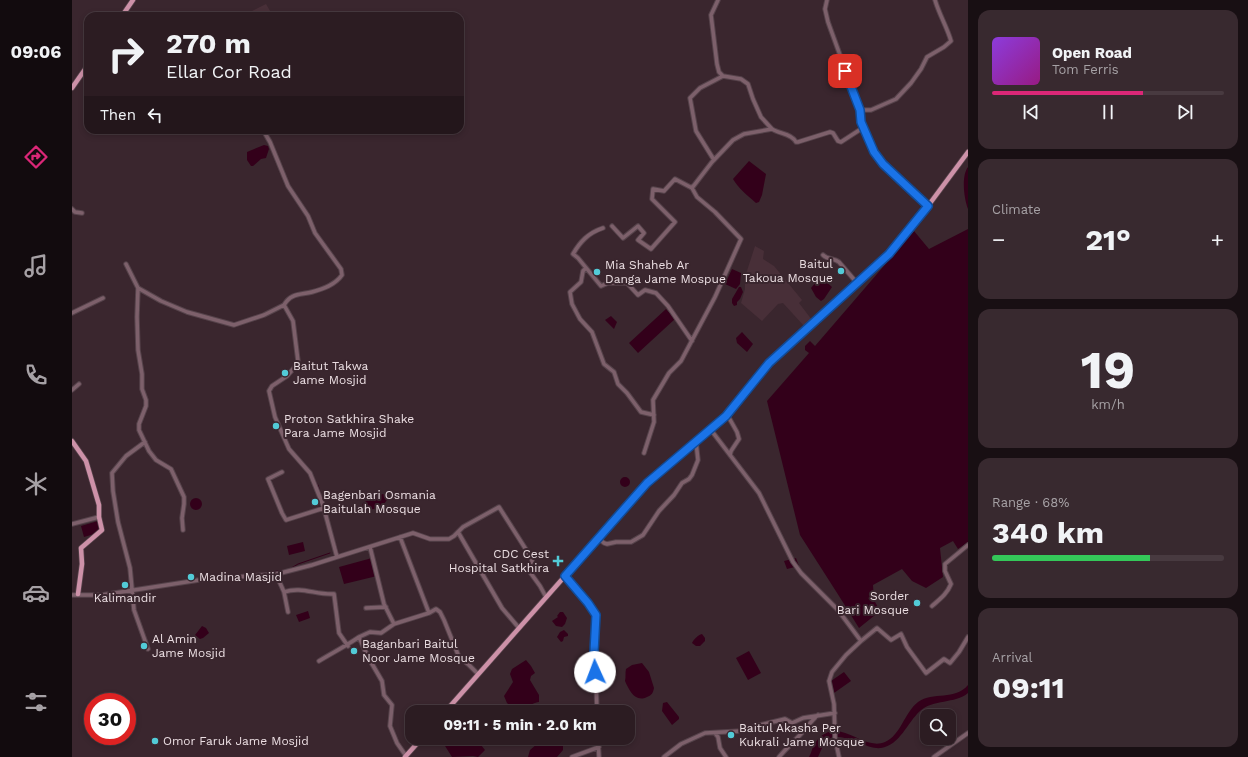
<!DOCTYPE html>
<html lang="en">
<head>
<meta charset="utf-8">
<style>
	body { margin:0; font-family:"Work Sans",sans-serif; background:#38292f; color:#f1f3f6; height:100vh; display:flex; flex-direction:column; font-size:15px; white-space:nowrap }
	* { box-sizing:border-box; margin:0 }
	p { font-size:13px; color:#a6a1a5 }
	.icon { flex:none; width:22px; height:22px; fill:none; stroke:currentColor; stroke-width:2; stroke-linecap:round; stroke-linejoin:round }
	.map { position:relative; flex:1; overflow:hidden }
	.side { display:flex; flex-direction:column; gap:10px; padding:10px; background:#180f13; width:280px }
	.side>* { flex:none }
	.guide { position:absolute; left:12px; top:12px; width:380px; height:122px; border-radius:12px; box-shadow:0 2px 6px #0003,0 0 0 1px #483a40; background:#2c1c22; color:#f1f3f6; overflow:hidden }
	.buttons { position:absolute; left:848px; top:709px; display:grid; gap:8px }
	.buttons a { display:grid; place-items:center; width:36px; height:36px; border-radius:8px; background:#2c1c22; box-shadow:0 2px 6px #0003,0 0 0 1px #483a40; font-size:20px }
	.speed { position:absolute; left:12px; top:693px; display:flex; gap:8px; font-size:20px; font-weight:700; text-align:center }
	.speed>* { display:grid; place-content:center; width:52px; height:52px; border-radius:50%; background:#2c1c22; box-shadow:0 2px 6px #0003,0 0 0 1px #483a40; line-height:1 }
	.speed .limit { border:6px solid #d22; background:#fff; color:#111 }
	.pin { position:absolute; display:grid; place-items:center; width:34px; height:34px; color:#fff; margin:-17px; border-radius:8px; box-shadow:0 2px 6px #0006 }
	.me { position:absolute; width:44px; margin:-22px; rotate:358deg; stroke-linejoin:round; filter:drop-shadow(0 0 3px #0008) }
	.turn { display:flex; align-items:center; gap:14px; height:84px; padding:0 16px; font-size:18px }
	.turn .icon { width:52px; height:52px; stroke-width:2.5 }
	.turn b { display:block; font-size:28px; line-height:34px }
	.then { display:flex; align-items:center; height:38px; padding:0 16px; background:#0003; gap:8px; font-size:15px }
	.big { font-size:30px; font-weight:700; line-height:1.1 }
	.side .tile { flex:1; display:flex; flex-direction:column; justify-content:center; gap:6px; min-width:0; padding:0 14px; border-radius:12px; background:#38292f }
	.side .dial { align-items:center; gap:0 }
	.dial b { font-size:52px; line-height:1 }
	.song { display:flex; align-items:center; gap:12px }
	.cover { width:48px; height:48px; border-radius:6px; background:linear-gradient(135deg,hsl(270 70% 55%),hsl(310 70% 35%)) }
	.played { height:4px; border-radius:2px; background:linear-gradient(90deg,#db2777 65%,#483a40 65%) }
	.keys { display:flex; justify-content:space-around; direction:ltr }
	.heat { display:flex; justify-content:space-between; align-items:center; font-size:22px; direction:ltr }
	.charge { height:6px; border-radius:3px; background:linear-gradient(90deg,#34c759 68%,#483a40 0) }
	.trip { position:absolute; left:333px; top:705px; width:230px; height:40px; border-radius:12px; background:#2c1c22; box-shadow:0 2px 6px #0003,0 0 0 1px #483a40; font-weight:700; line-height:40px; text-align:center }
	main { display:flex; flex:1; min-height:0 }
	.menu { display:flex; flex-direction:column; width:72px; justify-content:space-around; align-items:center; background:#120b0e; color:#a6a1a5 }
	.menu .icon { width:28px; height:28px }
	.menu .selected { color:#db2777 }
	.menu b { font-size:18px; color:#f1f3f6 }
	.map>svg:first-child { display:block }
</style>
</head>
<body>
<main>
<nav class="menu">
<b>09:06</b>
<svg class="icon selected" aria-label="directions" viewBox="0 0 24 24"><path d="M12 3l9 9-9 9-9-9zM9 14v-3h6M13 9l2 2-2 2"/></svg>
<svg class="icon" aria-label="music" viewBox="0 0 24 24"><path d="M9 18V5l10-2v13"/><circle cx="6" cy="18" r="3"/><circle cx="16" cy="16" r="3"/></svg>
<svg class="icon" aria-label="phone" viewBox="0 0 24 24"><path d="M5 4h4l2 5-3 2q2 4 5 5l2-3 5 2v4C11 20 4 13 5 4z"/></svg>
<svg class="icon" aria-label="climate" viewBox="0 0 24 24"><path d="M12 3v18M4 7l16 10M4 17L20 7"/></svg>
<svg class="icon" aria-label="car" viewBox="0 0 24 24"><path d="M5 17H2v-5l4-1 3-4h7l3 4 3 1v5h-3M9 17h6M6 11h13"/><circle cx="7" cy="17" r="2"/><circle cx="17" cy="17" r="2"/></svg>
<svg class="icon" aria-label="filters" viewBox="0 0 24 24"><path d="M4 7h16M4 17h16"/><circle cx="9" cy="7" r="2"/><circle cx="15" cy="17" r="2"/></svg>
</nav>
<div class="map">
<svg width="896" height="757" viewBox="0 0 896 757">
	<rect width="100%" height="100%" fill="#3a262e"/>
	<path fill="#482f38" d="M194,4L201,16H180L178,12Z
		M683,246L692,251L691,259L702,266L730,300L727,303L740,320L732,326L711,303L706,304L690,321L669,303L673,289V277Z"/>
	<path fill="#33001a" d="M192,145L196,146L197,149L194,158L189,159L181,166H179L175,160V152Z
		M677,161L694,174L690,195L687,202L684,203C676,196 666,188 661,179Z
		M896,167V209C892,199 889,176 896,167Z
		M896,229V542L886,549L881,541L868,548L871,577L854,588L840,581L830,569L801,585L802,600L808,611L787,628L767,596L728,535L695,401L737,353L733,350V346L738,341L743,346L842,231L857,249Z
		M660,269L669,273L668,284L664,289L653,284Z
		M750,278L760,287L752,299L749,301L744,297L739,288L744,282Z
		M667,287H669L671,292L668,299L665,302V305L662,306L660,303V299Z
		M594,309L603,319L566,353L557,343Z
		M539,316L545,322L542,329L533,320Z
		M670,332L681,344L675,352L665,343L664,338Z
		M548 482a5 5 0 1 1 10 0a5 5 0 1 1-10 0Z
		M311,494L315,495V500L309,508L294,510L290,506L291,503L304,496Z
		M118 504a6 6 0 1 1 12 0a6 6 0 1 1-12 0Z
		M26,521L29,532L12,537L9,526Z
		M231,542L233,551L217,555L215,546Z
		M300,558L305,576L272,584L267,567Z
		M724,558L727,566L715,569L712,561Z
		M236,611L238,618L227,622L224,615Z
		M488,612H491L495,618L493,624L490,627L484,626L480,621L486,617L485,616Z
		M130,626L134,628L137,633L131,638L128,639L123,635Z
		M492,630L496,634V636L492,637L491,641L489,642L485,637L488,632Z
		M630,634L633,638V641L628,646H624L620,643C622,639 626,635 630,634Z
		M677,651L689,673L676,680L664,658Z
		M454,660L459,666L463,673L459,676L458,680L467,695V702C457,703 456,711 444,711L435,703L432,696L441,682L438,674L440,669Z
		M570,663L577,672L582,688C581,693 580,695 575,697C563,703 557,690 553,681C554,677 553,673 554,669L560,665Z
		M772,672L779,681L762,693L759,681Z
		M896,685V693C883,704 861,699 848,711C835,723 828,745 809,748C795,750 767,730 757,739C751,743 749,751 746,757H737C740,752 740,747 743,743C765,712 790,752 813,742C829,735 832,713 846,702C861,691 883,701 896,685Z
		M595,702L607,717V719L600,725L590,711L591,703Z
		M368,738H389C395,744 401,745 409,745L413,750L406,757L401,756L380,757Z
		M472,738H490L491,740V750L485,757H456L458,750Z"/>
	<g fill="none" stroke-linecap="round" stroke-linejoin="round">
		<path stroke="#33001a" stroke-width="1" d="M241,476L245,484
			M246,485L250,499
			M259,529L267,555
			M216,570L226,564L258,553
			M185,574L213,570"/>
		<defs>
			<path id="minor" d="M646,0L639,15L645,64L647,72L651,76L669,79L676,84L681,99L689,117L700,129
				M755,0L753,9L756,22L788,110C793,155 825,177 856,206
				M788,110H799L824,99L839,83L849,69L855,57L872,47L879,41C875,27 867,14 863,0
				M191,130L198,142L216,186L236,216L243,233L269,269L270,275C263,285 251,289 240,292C228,295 219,293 212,305L221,321L226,361L222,368L215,376L200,386L197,391L203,417L217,449L238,473L251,505L265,557
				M642,160L624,131L618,98L628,88L651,76
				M0,209L3,212L10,213
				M540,226L551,238L566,226L572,233L566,240L579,249L603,222L580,199L581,189L592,191L603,179L620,188L621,186
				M531,228C516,233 508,242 501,254L506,258L529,286L536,283H555L566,295L573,290L584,293L596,306L620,341
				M751,255C756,260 762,258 767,262L785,283
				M54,264L66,288L65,317L66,350L70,374V389L74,400V406L67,424V430L77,451L84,460L99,469L112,497V504L110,518L111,530
				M514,268L511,271L509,282L498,292L500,304L508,319L520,332L532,364L542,372L546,384L555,393L569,412L582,415
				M66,288L89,301L115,312L162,325L192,315L212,305
				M0,313L31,298
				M0,390L7,384
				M656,416L665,432L667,439L659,451L658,455
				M639,430L687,493L721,562L729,573L766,610L789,641L774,655L760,672L757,681L762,704L763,738L767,757
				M73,442L54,456L40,473L41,491L46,522L58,568L62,610L76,649
				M572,453L582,422L581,400L597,373L609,361L643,297L669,239L643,212L625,197L620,188L640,162L661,140L672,134L700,129C708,134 720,134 724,142H726L758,132L761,133L766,141L769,142L789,129
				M210,472L196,479L210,513L214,520L252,508
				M0,524L27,517
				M386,532L430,608L447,628
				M328,537L357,613
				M526,538L532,543L535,544L544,542H559L571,535L587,511L602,495L610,483L617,479L620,475L626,460L624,442
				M204,574L212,592
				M493,576L516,603L524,615L522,664L524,680L525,712
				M0,595H30L127,580L205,574L240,565L341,533L358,539H377L382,536L391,527L427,507L460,559V561L455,568L468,586L474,597
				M860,606C868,599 875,594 879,584L873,571V564L896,545
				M294,608L314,607
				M216,612L212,592C230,586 243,595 262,594L267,633L276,646
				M322,624L357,613L364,609L368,612L372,620L387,657L396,664L406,674
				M287,637L298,632L309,633L322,624L312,604L298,547
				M789,641L805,628L819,640L829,634L835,647L854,673L872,659L878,663L887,652L896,637
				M247,661C260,653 274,646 287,637L296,657L310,681L312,695L320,705L318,726L325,743L334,756
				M643,733L646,737L648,748L654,757
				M526,738L527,757
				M500,757L527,747
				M592,757L609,744L633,733L670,731L684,726L713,719L720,723L731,718L763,713
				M707,757C714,749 720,743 727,736C734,729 738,722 746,715
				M862,757L896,733"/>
			<path id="major" d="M50,16L61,0
				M0,88L16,65
				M0,441L14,461L27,505V517L30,530L9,548L10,564L6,594
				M373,712L575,483L654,416L697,363L817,254L856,206L896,152
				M333,757L350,738"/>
		</defs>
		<use href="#minor" stroke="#56434b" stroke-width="5.5"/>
		<use href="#major" stroke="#56434b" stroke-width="6"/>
		<use href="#minor" stroke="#7d606b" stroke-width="3.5"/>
		<use href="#major" stroke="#cd91a8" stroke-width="4.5"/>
	</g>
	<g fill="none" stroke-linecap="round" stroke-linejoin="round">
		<defs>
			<path id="route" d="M523,672L522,652L524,615L516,603L493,576L575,483L654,416L697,363L817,254L856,206L811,164L802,152L789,122L788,110L773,71"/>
		</defs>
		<use href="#route" stroke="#114b97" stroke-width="10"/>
		<use href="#route" stroke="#1a73e8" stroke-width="7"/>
	</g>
	<g fill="#52cbd7" stroke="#3a262e" stroke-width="1.5">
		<circle cx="769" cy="271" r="4"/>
		<circle cx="525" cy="272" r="4"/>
		<circle cx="213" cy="373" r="4"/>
		<circle cx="204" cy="426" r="4"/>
		<circle cx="243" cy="502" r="4"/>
		<path d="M484 555h4v4h4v4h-4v4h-4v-4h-4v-4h4z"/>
		<circle cx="119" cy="577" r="4"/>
		<circle cx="53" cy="585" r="4"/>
		<circle cx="845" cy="603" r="4"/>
		<circle cx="72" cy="646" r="4"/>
		<circle cx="282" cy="651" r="4"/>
		<circle cx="659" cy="735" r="4"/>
		<circle cx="83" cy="741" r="4"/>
	</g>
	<g text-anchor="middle" stroke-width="4" stroke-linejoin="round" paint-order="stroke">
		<g font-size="12" fill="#ebdee2" stroke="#3a262e" text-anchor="start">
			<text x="761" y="268" text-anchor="end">Baitul<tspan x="761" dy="14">Takoua Mosque</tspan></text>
			<text x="533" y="269">Mia Shaheb Ar<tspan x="533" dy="14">Danga Jame Mospue</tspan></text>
			<text x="221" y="370">Baitut Takwa<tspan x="221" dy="14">Jame Mosjid</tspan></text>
			<text x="212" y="423">Proton Satkhira Shake<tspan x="212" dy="14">Para Jame Mosjid</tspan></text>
			<text x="251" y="499">Bagenbari Osmania<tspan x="251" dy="14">Baitulah Mosque</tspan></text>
			<text x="477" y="558" text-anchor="end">CDC Cest<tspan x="477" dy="14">Hospital Satkhira</tspan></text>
			<text x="127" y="581">Madina Masjid</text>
			<text x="837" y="600" text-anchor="end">Sorder<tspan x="837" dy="14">Bari Mosque</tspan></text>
			<text x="53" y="602" text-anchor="middle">Kalimandir</text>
			<text x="80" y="643">Al Amin<tspan x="80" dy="14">Jame Mosjid</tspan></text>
			<text x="290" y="648">Baganbari Baitul<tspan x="290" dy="14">Noor Jame Mosque</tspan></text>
			<text x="667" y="732">Baitul Akasha Per<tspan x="667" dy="14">Kukrali Jame Mosque</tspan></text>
			<text x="91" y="745">Omor Faruk Jame Mosjid</text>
		</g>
	</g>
</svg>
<div class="buttons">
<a><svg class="icon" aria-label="search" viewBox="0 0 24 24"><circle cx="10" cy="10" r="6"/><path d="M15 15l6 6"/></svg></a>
</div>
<div class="speed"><div class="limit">30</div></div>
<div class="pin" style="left:773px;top:71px;background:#d93025"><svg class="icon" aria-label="arrive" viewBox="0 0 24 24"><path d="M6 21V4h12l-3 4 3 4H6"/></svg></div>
<svg class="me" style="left:523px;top:672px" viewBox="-20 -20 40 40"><circle r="19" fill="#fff"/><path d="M0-13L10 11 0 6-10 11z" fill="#1a73e8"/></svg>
<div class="trip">09:11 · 5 min · 2.0 km</div>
<div class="guide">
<div class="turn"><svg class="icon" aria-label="right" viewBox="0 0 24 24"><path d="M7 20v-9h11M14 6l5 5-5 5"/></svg><div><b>270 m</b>Ellar Cor Road</div></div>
<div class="then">Then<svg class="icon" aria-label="left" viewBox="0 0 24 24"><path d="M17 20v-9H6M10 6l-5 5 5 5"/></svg></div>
</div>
</div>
<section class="side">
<div class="tile">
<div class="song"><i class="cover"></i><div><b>Open Road</b><p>Tom Ferris</p></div></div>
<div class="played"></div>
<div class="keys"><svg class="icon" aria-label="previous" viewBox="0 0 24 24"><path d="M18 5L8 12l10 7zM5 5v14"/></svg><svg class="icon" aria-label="pause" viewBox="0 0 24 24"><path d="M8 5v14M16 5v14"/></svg><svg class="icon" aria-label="next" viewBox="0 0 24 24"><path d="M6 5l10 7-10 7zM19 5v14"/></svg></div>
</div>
<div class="tile"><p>Climate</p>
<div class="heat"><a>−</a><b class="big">21°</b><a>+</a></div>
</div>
<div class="tile dial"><b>19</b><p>km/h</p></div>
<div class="tile"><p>Range · 68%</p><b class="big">340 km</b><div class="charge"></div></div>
<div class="tile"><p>Arrival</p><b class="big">09:11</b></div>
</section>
</main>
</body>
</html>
